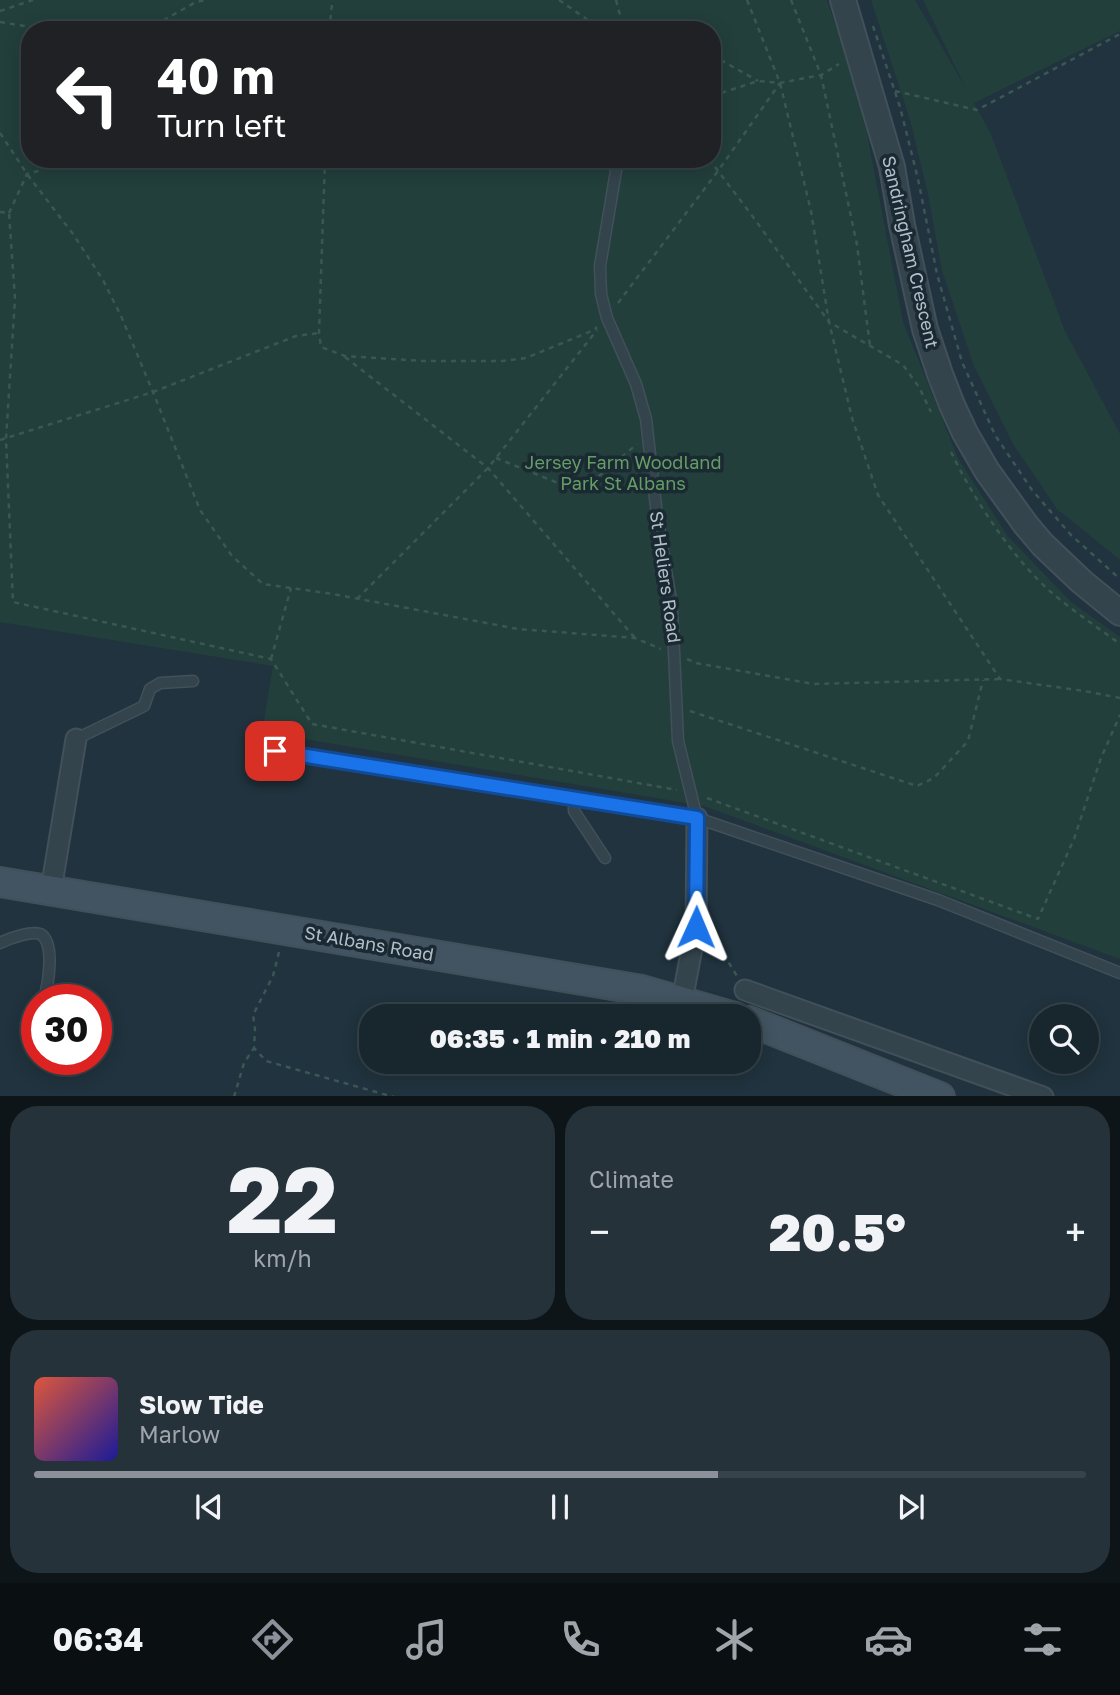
<!DOCTYPE html>
<html lang="en">
<head>
<meta charset="utf-8">
<style>
	body { margin:0; font-family:"Golos Text",sans-serif; background:#25323a; color:#f1f3f6; height:100vh; display:flex; flex-direction:column; font-size:26px; white-space:nowrap }
	* { box-sizing:border-box; margin:0 }
	p { font-size:23px; color:#9fa5aa }
	.icon { flex:none; width:38px; height:38px; fill:none; stroke:currentColor; stroke-width:2; stroke-linecap:round; stroke-linejoin:round }
	.map { position:relative; height:1096px; overflow:hidden }
	.panel { display:flex; flex-direction:column; gap:10px; padding:10px; background:#0d1519; flex:1 }
	.panel>* { flex:none }
	.hud { position:absolute; left:21px; top:21px; width:700px; height:147px; border-radius:28px; box-shadow:0 4px 18px #0003,0 0 0 2px #36434a; background:#202124; color:#fff; overflow:hidden }
	.controls { position:absolute; left:1029px; top:1004px; display:grid; gap:14px }
	.controls a { display:grid; place-items:center; width:70px; height:70px; border-radius:50%; background:#18262e; box-shadow:0 4px 18px #0003,0 0 0 2px #36434a; font-size:35px }
	.speed { position:absolute; left:21px; top:984px; display:flex; gap:14px; font-size:35px; font-weight:700; text-align:center }
	.speed>* { display:grid; place-content:center; width:91px; height:91px; border-radius:50%; background:#18262e; box-shadow:0 4px 18px #0003,0 0 0 2px #36434a; line-height:1 }
	.speed .limit { border:10px solid #d22; background:#fff; color:#111 }
	.pin { position:absolute; display:grid; place-items:center; width:60px; height:60px; color:#fff; margin:-30px; border-radius:14px; box-shadow:0 4px 10px #0006 }
	.me { position:absolute; width:77px; margin:-38px; rotate:1deg; stroke-linejoin:round; filter:drop-shadow(0 0 5px #0008) }
	.turn { display:flex; align-items:center; gap:24px; height:147px; padding:0 21px; font-size:32px }
	.turn .icon { width:91px; height:91px; stroke-width:2.5 }
	.turn b { display:block; font-size:49px; line-height:60px }
	.big { font-size:52px; font-weight:800; line-height:1.1 }
	.panel .tile { flex:1; display:flex; flex-direction:column; justify-content:center; gap:10px; min-width:0; padding:0 24px; border-radius:28px; background:#25323a }
	.panel .dial { align-items:center; gap:0 }
	.dial b { font-size:91px; line-height:1 }
	.song { display:flex; align-items:center; gap:21px }
	.cover { width:84px; height:84px; border-radius:10px; background:linear-gradient(135deg,hsl(10 70% 55%),hsl(240 70% 35%)) }
	.played { height:7px; border-radius:4px; background:linear-gradient(90deg,#8c9099 65%,#36434a 65%) }
	.keys { display:flex; justify-content:space-around; direction:ltr }
	.heat { display:flex; justify-content:space-between; align-items:center; font-size:38px; direction:ltr }
	.panel .tiles { flex:1; display:grid; gap:10px; grid-template-columns:1fr 1fr }
	.tile:last-child { grid-column:span 2 }
	.trip { position:absolute; left:359px; top:1004px; width:402px; height:70px; border-radius:28px; background:#18262e; box-shadow:0 4px 18px #0003,0 0 0 2px #36434a; font-weight:800; line-height:70px; text-align:center }
	.tab-bar { display:flex; height:112px; justify-content:space-around; align-items:center; background:#0a0f12; color:#9fa5aa }
	.tab-bar .icon { width:49px; height:49px }
	.tab-bar .selected { color:#8c9099 }
	.tab-bar b { font-size:32px; color:#f1f3f6 }
	.map>svg:first-child { display:block }
</style>
</head>
<body>
<div class="map">
<svg width="1120" height="1097" viewBox="0 0 1120 1097">
	<rect width="100%" height="100%" fill="#20333e"/>
	<path fill="#223f3c" fill-rule="evenodd" d="M0,0H827L861,102L903,322L958,458L1007,535L1070,601L1120,637V959L704,806L262,732L273,666L0,622ZM30,30H712V159H30Z
		M871,0H915L965,87L923,0H1120V31L974,103L991,134L1065,331L1120,434V560L1057,509L1013,444L974,366L942,271L928,194L910,120Z"/>
	<g fill="none" stroke-linecap="round" stroke-linejoin="round">
		<defs>
			<path id="service" d="M618,159L600,266L601,294L607,318L636,384L646,419L657,515L672,607L678,741L697,818
				M76,739L144,706L150,689L160,683L193,681
				M275,751L697,818L938,900L1120,973
				M574,798V811L605,858
				M0,943C8,939 34,929 42,935C55,946 48,985 44,999"/>
			<path id="minor" d="M51,890L76,739
				M745,990L1043,1097
				M682,1001L696,927L697,818"/>
			<path id="tertiary" d="M843,0L892,167L902,225L925,329L940,374L952,405L965,433L987,471L1026,525L1043,545L1082,582L1120,613"/>
			<path id="secondary" d="M0,882L642,990L735,1017
				M749,1021L940,1097"/>
		</defs>
		<use href="#service" stroke="#415059" stroke-width="13"/>
		<use href="#minor" stroke="#415059" stroke-width="23"/>
		<use href="#tertiary" stroke="#415059" stroke-width="28"/>
		<use href="#secondary" stroke="#415059" stroke-width="32"/>
		<path stroke="#3b5753" stroke-width="2.5" stroke-dasharray="5 5" stroke-linecap="butt" d="M559,0L598,27L624,26L642,30
			M616,0L624,30
			M747,0L780,83L811,211L829,322L903,365L919,387L931,412
			M791,0L821,75L857,245L870,346
			M0,11L33,0
			M0,22L49,30
			M873,26L900,107L918,179L937,274L962,362L995,435L1032,490L1071,535L1120,579
			M135,30L162,21L196,2L206,0
			M330,30L331,11L333,0
			M712,55L758,81
			M895,91L977,110L1120,34
			M712,96L758,81L780,83L821,75L839,64
			M0,133L27,174L73,234L103,280L121,316L153,392L200,510L232,556L263,584L333,594L518,629L635,638L661,649
			M325,159L319,333L321,347L345,356L423,361H502L526,358L594,330L597,327
			M709,159L753,217L829,322L852,418L878,495L1000,679L1084,691L1120,698
			M0,212L9,213L15,299L6,439L13,602L271,659L312,724L677,790
			M9,213L27,174L42,170L47,159
			M618,303L718,171L780,83
			M345,357L488,468L635,638
			M0,440L153,392L296,336L319,333
			M951,452C973,498 1013,559 1051,592C1073,611 1097,627 1120,644
			M496,458L563,485L592,482L637,444
			M357,599L488,468L597,330
			M271,659L291,588
			M687,659L696,663L814,684L1000,679
			M690,711L917,786L934,778L968,741L983,680
			M707,798L1038,919L1074,839L1101,758L1120,715
			M713,937L737,976
			M279,952L273,976L253,1015L255,1029L254,1048L266,1061L394,1097
			M234,1097L244,1063L254,1048"/>
		<use href="#service" stroke="#34444d" stroke-width="10"/>
		<use href="#minor" stroke="#34444d" stroke-width="19"/>
		<use href="#tertiary" stroke="#34444d" stroke-width="24"/>
		<use href="#secondary" stroke="#425461" stroke-width="28"/>
	</g>
	<g fill="none" stroke-linecap="round" stroke-linejoin="round">
		<defs>
			<path id="route" d="M275,751L697,818L696,927"/>
		</defs>
		<use href="#route" stroke="#114b97" stroke-width="18"/>
		<use href="#route" stroke="#1a73e8" stroke-width="12"/>
	</g>
	<g text-anchor="middle" stroke-width="7" stroke-linejoin="round" paint-order="stroke">
		<g font-size="18" fill="#b0bfc9" stroke="#1a2932">
			<text transform="translate(910 252) rotate(77)" y="6">Sandringham Crescent</text>
			<text transform="translate(665 577) rotate(82)" y="6">St Heliers Road</text>
			<text transform="translate(369 944) rotate(10)" y="6">St Albans Road</text>
		</g>
		<g font-size="18" fill="#649d65" stroke="#1a2932">
			<text x="623" y="469">Jersey Farm Woodland<tspan x="623" dy="21">Park St Albans</tspan></text>
		</g>
	</g>
</svg>
<div class="controls">
<a><svg class="icon" aria-label="search" viewBox="0 0 24 24"><circle cx="10" cy="10" r="6"/><path d="M15 15l6 6"/></svg></a>
</div>
<div class="speed"><div class="limit">30</div></div>
<div class="pin" style="left:275px;top:751px;background:#d93025"><svg class="icon" aria-label="arrive" viewBox="0 0 24 24"><path d="M6 21V4h12l-3 4 3 4H6"/></svg></div>
<svg class="me" style="left:696px;top:927px" viewBox="-20 -20 40 40"><path d="M0-17L14 15 0 8-14 15z" fill="#1a73e8" stroke="#fff" stroke-width="4"/></svg>
<div class="trip">06:35 · 1 min · 210 m</div>
<div class="hud">
<div class="turn"><svg class="icon" aria-label="left" viewBox="0 0 24 24"><path d="M17 20v-9H6M10 6l-5 5 5 5"/></svg><div><b>40 m</b>Turn left</div></div>
</div>
</div>
<section class="panel">
<div class="tiles">
<div class="tile dial"><b>22</b><p>km/h</p></div>
<div class="tile"><p>Climate</p>
<div class="heat"><a>−</a><b class="big">20.5°</b><a>+</a></div>
</div>
<div class="tile">
<div class="song"><i class="cover"></i><div><b>Slow Tide</b><p>Marlow</p></div></div>
<div class="played"></div>
<div class="keys"><svg class="icon" aria-label="previous" viewBox="0 0 24 24"><path d="M18 5L8 12l10 7zM5 5v14"/></svg><svg class="icon" aria-label="pause" viewBox="0 0 24 24"><path d="M8 5v14M16 5v14"/></svg><svg class="icon" aria-label="next" viewBox="0 0 24 24"><path d="M6 5l10 7-10 7zM19 5v14"/></svg></div>
</div>
</div>
</section>
<nav class="tab-bar">
<b>06:34</b>
<svg class="icon selected" aria-label="directions" viewBox="0 0 24 24"><path d="M12 3l9 9-9 9-9-9zM9 14v-3h6M13 9l2 2-2 2"/></svg>
<svg class="icon" aria-label="music" viewBox="0 0 24 24"><path d="M9 18V5l10-2v13"/><circle cx="6" cy="18" r="3"/><circle cx="16" cy="16" r="3"/></svg>
<svg class="icon" aria-label="phone" viewBox="0 0 24 24"><path d="M5 4h4l2 5-3 2q2 4 5 5l2-3 5 2v4C11 20 4 13 5 4z"/></svg>
<svg class="icon" aria-label="climate" viewBox="0 0 24 24"><path d="M12 3v18M4 7l16 10M4 17L20 7"/></svg>
<svg class="icon" aria-label="car" viewBox="0 0 24 24"><path d="M5 17H2v-5l4-1 3-4h7l3 4 3 1v5h-3M9 17h6M6 11h13"/><circle cx="7" cy="17" r="2"/><circle cx="17" cy="17" r="2"/></svg>
<svg class="icon" aria-label="filters" viewBox="0 0 24 24"><path d="M4 7h16M4 17h16"/><circle cx="9" cy="7" r="2"/><circle cx="15" cy="17" r="2"/></svg>
</nav>
</body>
</html>
